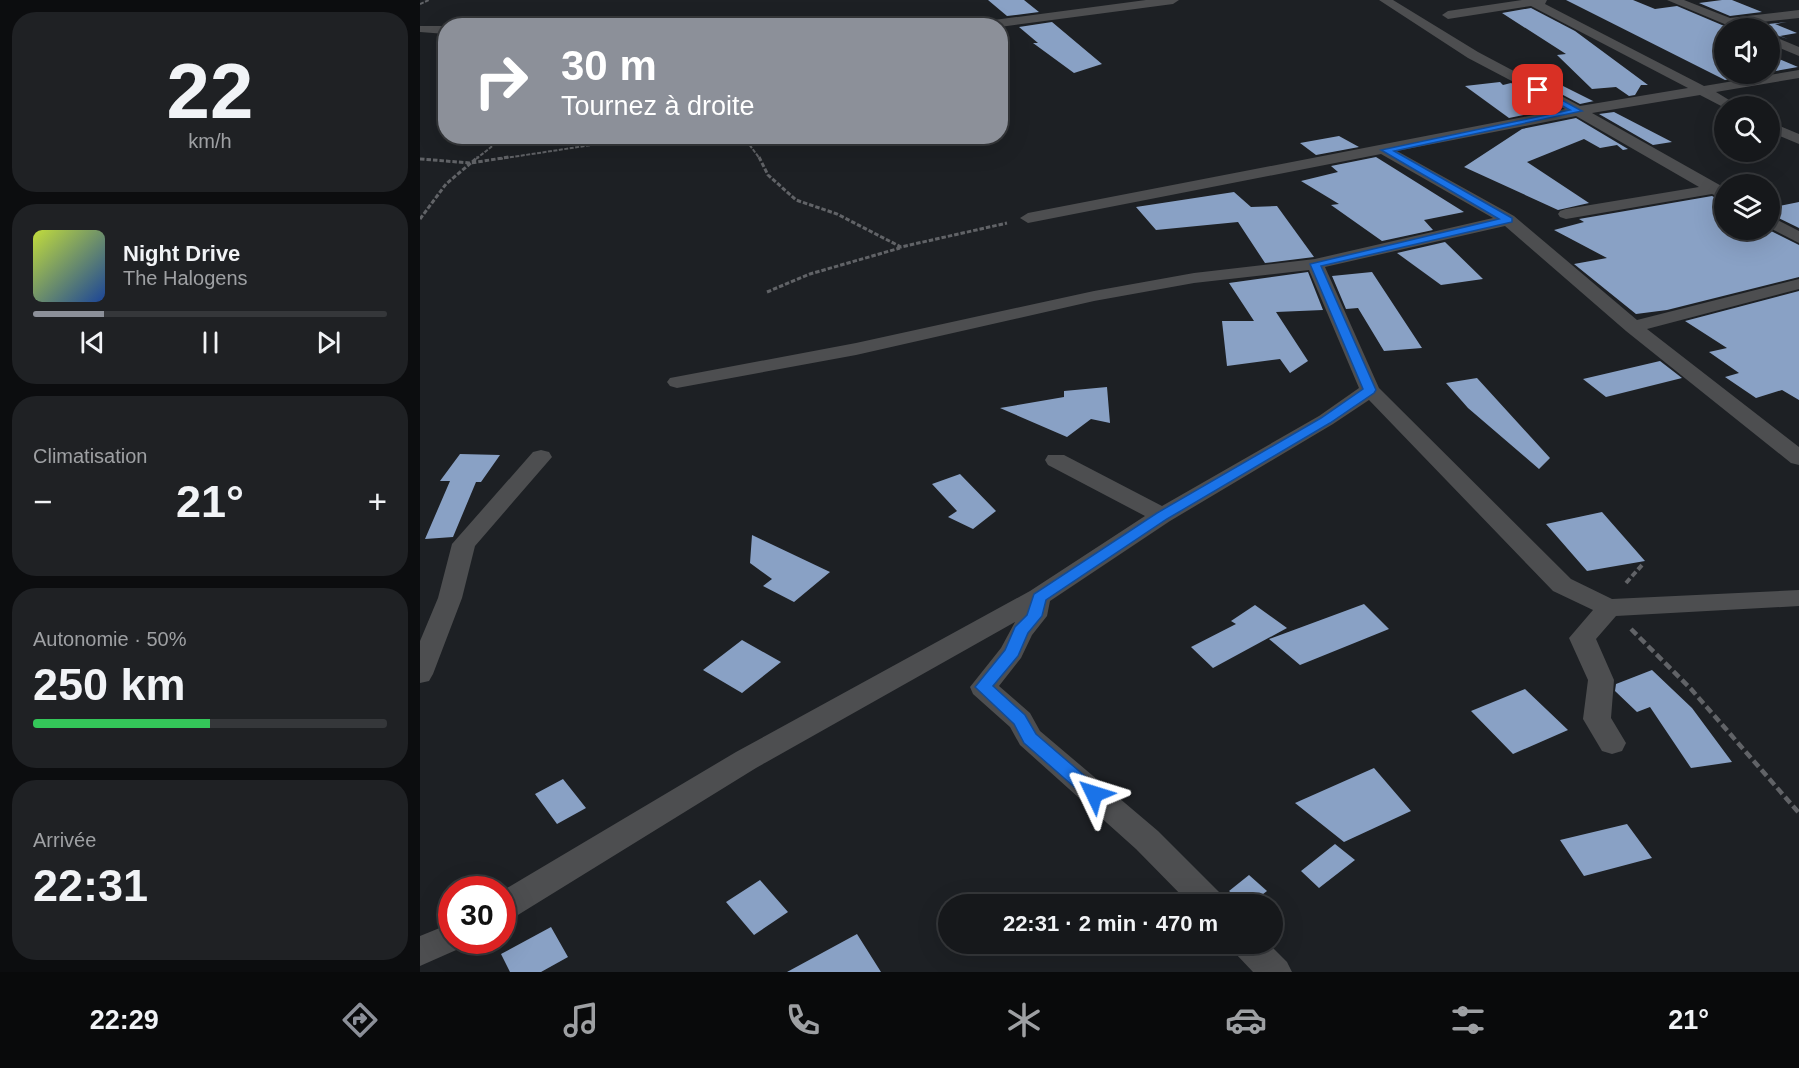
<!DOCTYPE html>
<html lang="fr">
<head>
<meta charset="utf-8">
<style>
	body { margin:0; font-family:Arial,sans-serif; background:#1f2124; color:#f1f3f6; height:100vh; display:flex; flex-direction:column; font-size:22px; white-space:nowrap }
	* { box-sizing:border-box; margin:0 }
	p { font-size:20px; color:#9ea0a3 }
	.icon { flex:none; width:33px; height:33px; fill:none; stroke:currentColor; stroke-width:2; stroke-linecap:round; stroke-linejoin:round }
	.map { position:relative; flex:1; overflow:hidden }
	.drawer { display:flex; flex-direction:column; gap:12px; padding:12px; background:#0c0d0f; width:420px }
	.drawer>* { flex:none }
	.hud { position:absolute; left:18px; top:18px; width:570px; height:126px; border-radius:24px; box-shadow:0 6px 24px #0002,0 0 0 2px #35373a; background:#8c9099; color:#fff; overflow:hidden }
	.fabs { position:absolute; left:1294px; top:18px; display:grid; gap:12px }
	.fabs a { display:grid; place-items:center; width:66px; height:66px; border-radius:50%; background:#16181b; box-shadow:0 6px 24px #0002,0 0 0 2px #35373a; font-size:30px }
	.speed { position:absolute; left:18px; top:876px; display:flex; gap:12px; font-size:30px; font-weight:700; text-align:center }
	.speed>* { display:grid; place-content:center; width:78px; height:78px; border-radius:50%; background:#16181b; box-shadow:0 6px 24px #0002,0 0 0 2px #35373a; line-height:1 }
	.speed .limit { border:9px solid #d22; background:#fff; color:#111 }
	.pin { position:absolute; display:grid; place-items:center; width:51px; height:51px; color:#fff; margin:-26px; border-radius:12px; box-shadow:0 3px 9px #0006 }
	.me { position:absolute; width:66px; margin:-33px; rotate:311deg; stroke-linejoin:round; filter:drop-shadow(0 0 4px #0008) }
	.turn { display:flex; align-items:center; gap:21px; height:126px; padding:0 24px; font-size:27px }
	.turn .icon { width:78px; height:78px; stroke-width:2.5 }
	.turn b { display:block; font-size:42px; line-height:51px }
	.big { font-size:45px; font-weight:800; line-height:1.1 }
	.drawer .card { flex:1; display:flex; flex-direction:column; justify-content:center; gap:9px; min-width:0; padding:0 21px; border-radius:24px; background:#1f2124 }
	.drawer .dial { align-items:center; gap:0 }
	.dial b { font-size:78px; line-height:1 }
	.song { display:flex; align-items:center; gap:18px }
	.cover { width:72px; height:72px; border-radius:9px; background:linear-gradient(135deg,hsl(70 70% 55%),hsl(220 70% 35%)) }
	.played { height:6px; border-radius:3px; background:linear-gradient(90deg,#8c9099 20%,#35373a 20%) }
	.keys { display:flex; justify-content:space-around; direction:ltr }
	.heat { display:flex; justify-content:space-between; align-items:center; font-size:33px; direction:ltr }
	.charge { height:9px; border-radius:4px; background:linear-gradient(90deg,#34c759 50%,#35373a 0) }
	.trip { position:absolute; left:518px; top:894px; width:345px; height:60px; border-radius:30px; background:#16181b; box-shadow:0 6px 24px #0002,0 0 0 2px #35373a; font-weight:800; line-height:60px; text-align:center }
	.dock { display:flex; height:96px; justify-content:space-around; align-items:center; background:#090a0b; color:#9ea0a3 }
	.dock .icon { width:42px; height:42px }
	.dock .on { color:#8c9099 }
	.dock b { font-size:27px; color:#f1f3f6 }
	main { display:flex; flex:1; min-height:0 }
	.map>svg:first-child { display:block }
</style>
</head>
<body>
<main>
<section class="drawer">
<div class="card dial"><b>22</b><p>km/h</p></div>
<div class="card">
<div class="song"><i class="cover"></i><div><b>Night Drive</b><p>The Halogens</p></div></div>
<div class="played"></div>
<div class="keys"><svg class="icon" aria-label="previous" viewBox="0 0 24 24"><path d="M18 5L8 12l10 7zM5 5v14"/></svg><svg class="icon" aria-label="pause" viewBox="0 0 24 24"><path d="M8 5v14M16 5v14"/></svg><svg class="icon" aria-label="next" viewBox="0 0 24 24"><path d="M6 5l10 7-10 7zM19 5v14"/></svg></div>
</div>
<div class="card"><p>Climatisation</p>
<div class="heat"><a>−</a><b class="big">21°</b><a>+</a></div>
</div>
<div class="card"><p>Autonomie · 50%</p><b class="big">250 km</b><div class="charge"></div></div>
<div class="card"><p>Arrivée</p><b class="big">22:31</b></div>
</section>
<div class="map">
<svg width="1379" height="972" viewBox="0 0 1379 972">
	<rect width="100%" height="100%" fill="#1d2024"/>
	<path fill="#89a1c5" d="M568,0H604L619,12L587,16Z
		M1146,0H1213L1235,9L1257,6L1309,28H1305V74H1340L1305,80Z
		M1302,0H1312L1342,12L1310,16L1279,3Z
		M1111,8L1155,31L1228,85H1221L1215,95L1209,96L1196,87L1172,89L1137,55L1146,54L1082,13Z
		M632,22L682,64L654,73L613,43H618L599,27Z
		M1367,22L1355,24L1377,33L1360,36L1368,39L1350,33V28H1332L1330,26Z
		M1350,55L1378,67L1350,72Z
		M1127,78L1173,101H1174L1160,104L1115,80Z
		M1080,82L1083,85L1091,83L1138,108L1089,118L1045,86Z
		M1194,112L1252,142L1233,145L1179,114Z
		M1156,118L1208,149L1203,150L1197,145L1180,148L1164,139L1107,162L1169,203L1138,210L1044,167L1102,129Z
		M919,136L939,147L896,155L880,143Z
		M956,157L1044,212L1004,220L1013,230L962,241L911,205L919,204L881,181L918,172L911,166Z
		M814,192L831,207L857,206L894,257L845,263L818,222L736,230L716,207Z
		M1292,196L1305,203V230H1349L1379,245V277L1247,310L1216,314L1154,264L1187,258L1134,230L1164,222L1159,219Z
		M1379,202V228L1350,214V208Z
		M1025,242L1063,279L1021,285L977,253Z
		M888,272L903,310L856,312L888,361L870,373L860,359L807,366L802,321H834L809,283Z
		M952,272L1002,348L964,351L938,308L926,309L912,276Z
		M1379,291V400L1362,390L1336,398L1305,377L1319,373L1289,352L1307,348L1265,321Z
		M1240,361L1262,378L1186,397L1163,379Z
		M1057,378L1130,458L1119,469L1048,408L1026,383Z
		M687,387L690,423L671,419L647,437L580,408L644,397V391Z
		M40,454L80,455L61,482H56L33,537L5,539L30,481H20Z
		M540,474L576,511L553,529L528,517L537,511L512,484Z
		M1182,512L1225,561L1167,571L1126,524Z
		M332,535L410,572L374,602L343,586L352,579L330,563Z
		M944,604L969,629L880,665L849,639Z
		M835,605L867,628L793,668L771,647L816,624L811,621Z
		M322,640L361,662L322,693L283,670Z
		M1232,670L1272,708L1312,762L1271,768L1230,707L1217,712L1195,691L1196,684Z
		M1105,689L1148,730L1093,754L1051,711Z
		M954,768L991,811L924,842L875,803Z
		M143,779L166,808L137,824L115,794Z
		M1207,824L1232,858L1164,876L1140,840Z
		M915,844L935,860L899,888L881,871Z
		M829,875L847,891L830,904H825L809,891Z
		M340,880L368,912L334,935L306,902Z
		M131,927L148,957L121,972H90L81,954Z
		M437,934L461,972H367Z"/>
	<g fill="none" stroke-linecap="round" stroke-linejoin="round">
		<path stroke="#616367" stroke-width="2" stroke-dasharray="4 1.5" stroke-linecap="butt" d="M0,4L9,0
			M323,136L340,159
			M56,159L85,136
			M79,159L231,136"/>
		<path stroke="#616367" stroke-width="3" stroke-dasharray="4.5 2" stroke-linecap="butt" d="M339,157L348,175L376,200L417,214L481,247L587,223
			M0,159L51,163L89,157
			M0,219L26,184L58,157
			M347,292L390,274L480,248"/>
		<path stroke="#616367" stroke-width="4" stroke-dasharray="6 3" stroke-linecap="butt" d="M1206,583L1222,565"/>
		<path stroke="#616367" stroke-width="4.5" stroke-dasharray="8 4" stroke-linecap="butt" d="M1211,629L1271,689L1379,813"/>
		<path fill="#4d4e50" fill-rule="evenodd" d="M726,0H759L753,4L580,27L553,26L559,22Z
			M959,0H973L1058,52L1160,106L1268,88L1111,6L1028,19L1022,15L1028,11L1102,0H1127L1125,4L1284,86L1379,70V78L1296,92L1319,106L1305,108L1280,95L1172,113L1305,188V200L1292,194L1146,219L1140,217L1138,214L1140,211L1146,209L1279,187L1156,116L977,151L1094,216L1217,320L1379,279V289L1227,329L1379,447V465L1371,463L1206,331L1085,226L905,267L959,388L1151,579L1192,599L1379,590V606L1196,616L1176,639L1194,680L1191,718L1206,743L1202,751L1192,754L1182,751L1163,719L1168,680L1149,638L1173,610L1133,591L949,400L913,424L750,521L630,601L627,616L612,635L601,658L579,686L610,713L620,731L738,831L801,894L806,904H770L716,849L600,745L590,727L553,694L550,687L581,648L595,622L336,768L93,918L82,921V891L316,752L610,591L725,516L628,465L625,460L628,455H644L742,506L899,416L939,388L889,270L774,283L674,301L436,355L257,388L250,386L247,382L250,378L436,343L674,291L774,273L895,259L1073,218L961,154L608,223L600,218L608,213L1145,109L1048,58Z
			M1247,0H1264L1310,18L1379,10V18L1324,24L1330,28H1314Z
			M0,26H26V34L0,32Z
			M1350,35L1379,47V56L1350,44Z
			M1350,122L1379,134V144L1350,132Z
			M1350,216L1379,231V243L1350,228Z
			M121,450L129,452L132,457L55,546L42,598L13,674L9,681L0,683V641L18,598L32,544L113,452Z
			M32,923V940H47L43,947L0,966V936Z
			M812,944H849L867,962L872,972H833L816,954Z"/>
	</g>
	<path fill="#1a73e8" stroke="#114b97" stroke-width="1.5" d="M1118,87L1162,111L974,151L1092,218V222L901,266L956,390L954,393L910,423L747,519L626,600L622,616L608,633L598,656L573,686L605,715L616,734L680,789L683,794L680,799H668L604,743L594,724L555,687L585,650L595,627L607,615L614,594L737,513L901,418L943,389L890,264L1079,219L961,150L1150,110L1115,91Z"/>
</svg>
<div class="fabs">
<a><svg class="icon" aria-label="sound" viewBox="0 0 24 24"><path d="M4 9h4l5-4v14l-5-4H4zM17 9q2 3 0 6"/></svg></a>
<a><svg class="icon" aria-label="search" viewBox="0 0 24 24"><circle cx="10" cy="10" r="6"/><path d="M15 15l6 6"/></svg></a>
<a><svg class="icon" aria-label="layers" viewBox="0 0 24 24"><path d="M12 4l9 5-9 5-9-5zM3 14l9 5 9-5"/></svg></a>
</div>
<div class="speed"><div class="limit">30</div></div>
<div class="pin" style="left:1118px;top:90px;background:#d93025"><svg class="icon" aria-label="arrive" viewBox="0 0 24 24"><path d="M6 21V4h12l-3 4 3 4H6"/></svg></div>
<svg class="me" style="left:674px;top:794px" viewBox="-20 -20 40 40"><path d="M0-17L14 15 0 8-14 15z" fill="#1a73e8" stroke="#fff" stroke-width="4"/></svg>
<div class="trip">22:31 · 2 min · 470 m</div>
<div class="hud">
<div class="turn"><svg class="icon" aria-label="right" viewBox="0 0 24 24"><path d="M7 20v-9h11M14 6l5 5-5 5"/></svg><div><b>30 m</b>Tournez à droite</div></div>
</div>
</div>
</main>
<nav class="dock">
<b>22:29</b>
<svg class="icon on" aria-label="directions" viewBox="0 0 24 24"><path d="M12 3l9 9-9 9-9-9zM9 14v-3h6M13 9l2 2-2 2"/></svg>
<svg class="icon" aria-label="music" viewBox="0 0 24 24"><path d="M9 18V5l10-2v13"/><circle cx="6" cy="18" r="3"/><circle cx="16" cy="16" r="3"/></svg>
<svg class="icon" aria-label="phone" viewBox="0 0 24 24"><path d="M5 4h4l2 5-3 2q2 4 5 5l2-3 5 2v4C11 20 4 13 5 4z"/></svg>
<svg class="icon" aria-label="climate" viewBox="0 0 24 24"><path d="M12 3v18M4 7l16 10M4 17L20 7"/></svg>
<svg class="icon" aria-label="car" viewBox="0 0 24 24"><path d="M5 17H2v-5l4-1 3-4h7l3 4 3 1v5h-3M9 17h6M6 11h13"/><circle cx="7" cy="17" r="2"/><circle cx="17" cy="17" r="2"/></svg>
<svg class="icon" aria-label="filters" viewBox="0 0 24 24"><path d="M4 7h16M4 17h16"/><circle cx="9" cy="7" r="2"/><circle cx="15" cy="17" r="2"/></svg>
<b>21°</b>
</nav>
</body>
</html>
